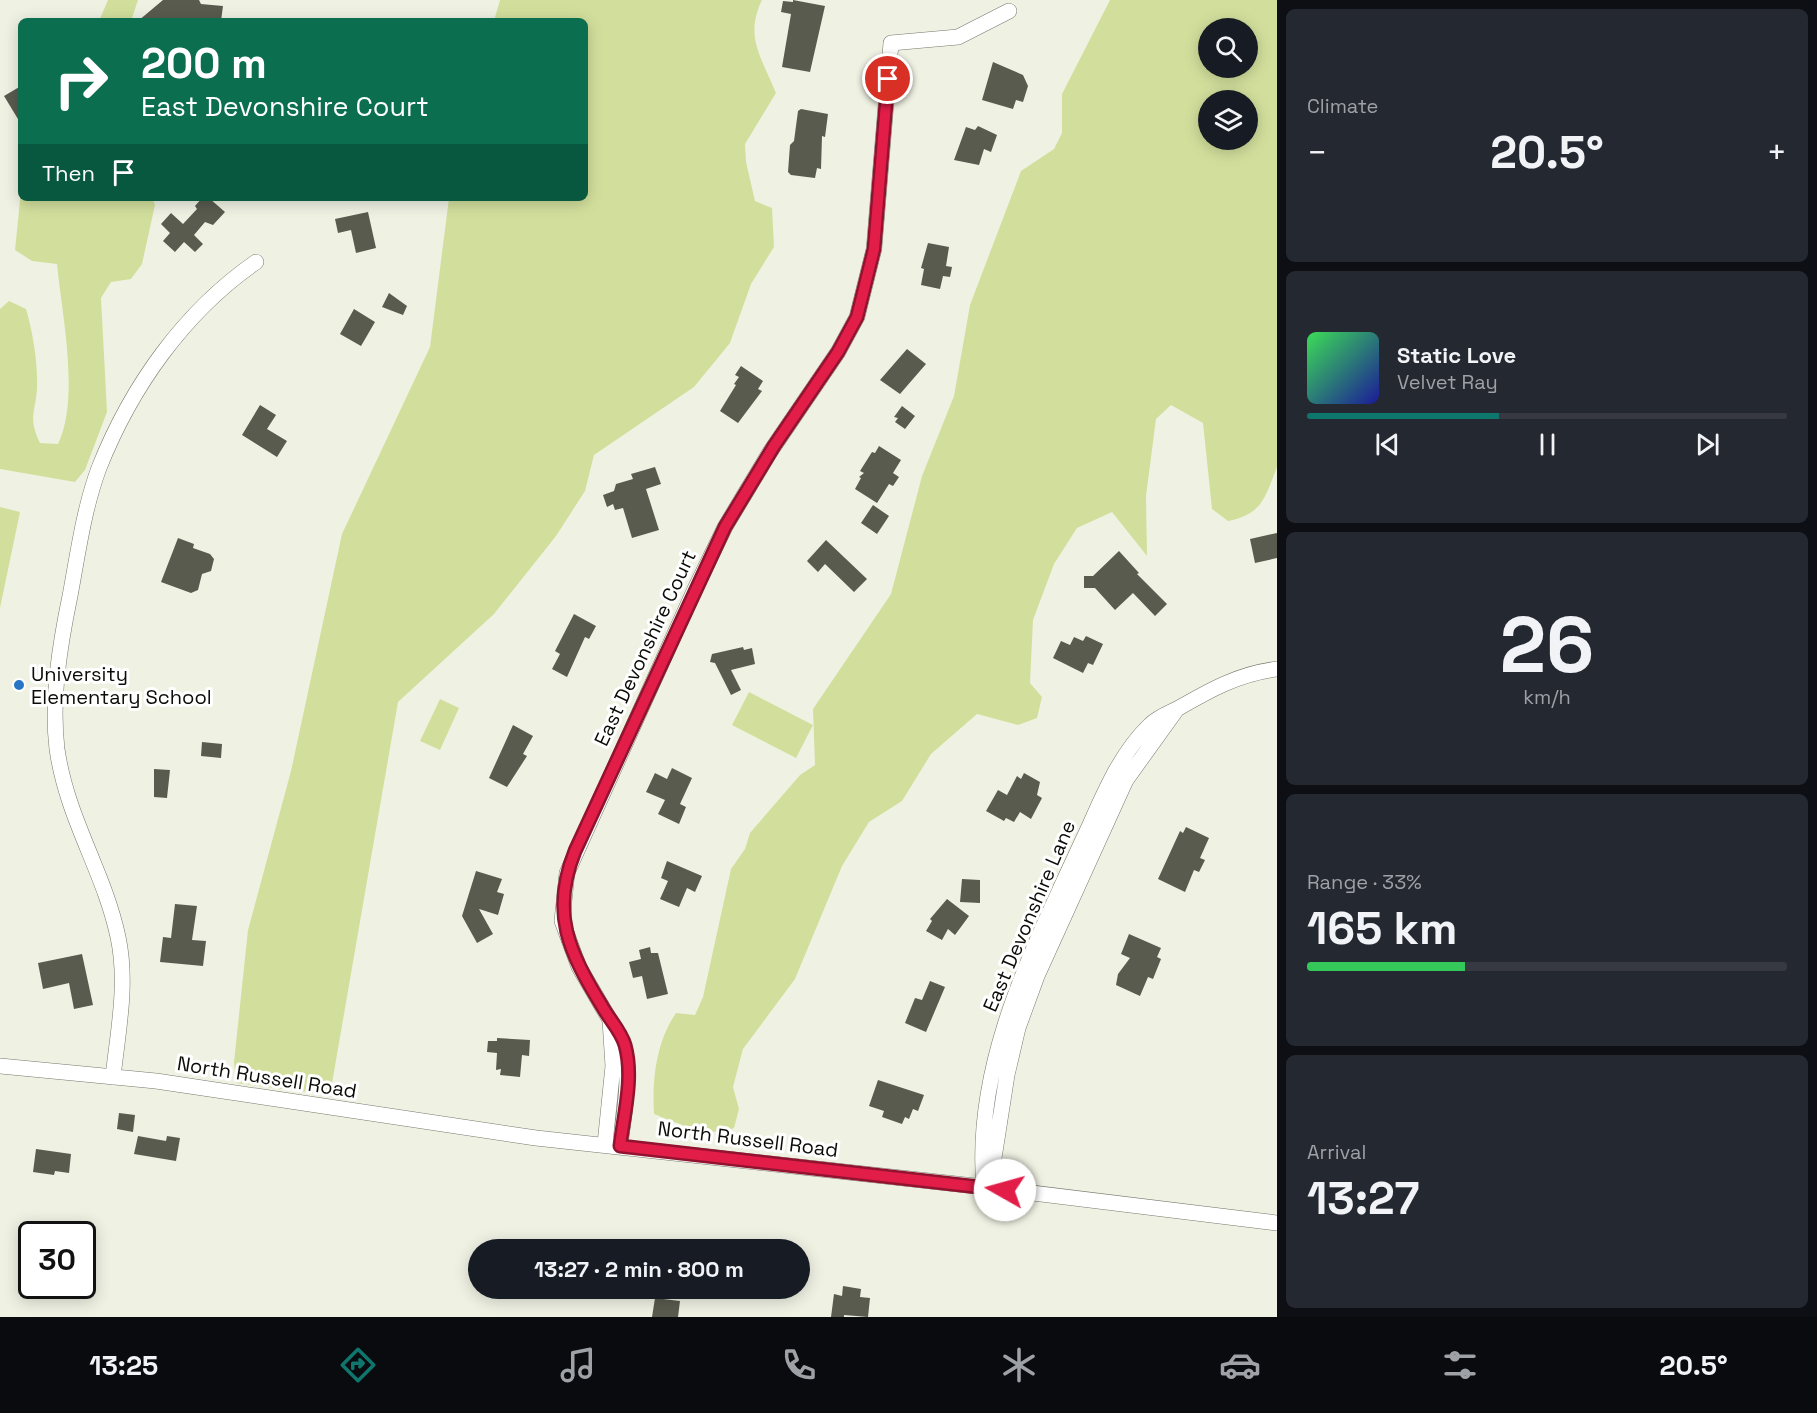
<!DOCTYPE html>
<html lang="en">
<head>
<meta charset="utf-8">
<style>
	body { margin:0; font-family:"Space Grotesk",sans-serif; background:#242831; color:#f1f3f6; height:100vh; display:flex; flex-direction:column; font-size:22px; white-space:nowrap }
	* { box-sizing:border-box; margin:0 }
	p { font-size:20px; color:#9ea1a6 }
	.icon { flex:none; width:33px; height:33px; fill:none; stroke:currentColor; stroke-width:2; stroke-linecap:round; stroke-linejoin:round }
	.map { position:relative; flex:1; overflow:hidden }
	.side { display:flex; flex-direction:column; gap:9px; padding:9px; background:#0d0f14; width:540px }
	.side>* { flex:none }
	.guide { position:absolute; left:18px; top:18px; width:570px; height:183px; border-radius:9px; box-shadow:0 3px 15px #0003; background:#0b6e4f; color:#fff; overflow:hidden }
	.buttons { position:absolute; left:1198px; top:18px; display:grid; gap:12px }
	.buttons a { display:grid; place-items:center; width:60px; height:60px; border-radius:50%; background:#171b24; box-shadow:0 3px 15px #0003; font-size:30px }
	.speed { position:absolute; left:18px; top:1221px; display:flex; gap:12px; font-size:30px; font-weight:700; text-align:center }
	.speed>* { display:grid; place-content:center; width:78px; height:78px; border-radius:50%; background:#171b24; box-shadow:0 3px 15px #0003; line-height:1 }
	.speed .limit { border:3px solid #111; border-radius:9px; background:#fff; color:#111 }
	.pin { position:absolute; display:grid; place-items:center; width:51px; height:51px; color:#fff; margin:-26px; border:3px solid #fff; border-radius:50%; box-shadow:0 2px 6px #0007 }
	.me { position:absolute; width:66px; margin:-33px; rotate:277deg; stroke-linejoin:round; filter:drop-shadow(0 0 4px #0008) }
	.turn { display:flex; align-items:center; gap:21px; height:126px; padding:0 24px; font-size:27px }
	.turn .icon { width:78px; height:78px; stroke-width:2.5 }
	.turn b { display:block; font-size:42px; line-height:51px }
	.then { display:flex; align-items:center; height:57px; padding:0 24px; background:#0003; gap:12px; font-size:22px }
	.big { font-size:45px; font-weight:700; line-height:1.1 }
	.side .card { flex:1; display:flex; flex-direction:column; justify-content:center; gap:9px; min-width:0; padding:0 21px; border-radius:9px; background:#242831 }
	.side .dial { align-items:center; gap:0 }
	.dial b { font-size:78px; line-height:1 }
	.song { display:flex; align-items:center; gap:18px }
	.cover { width:72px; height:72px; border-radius:9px; background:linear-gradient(135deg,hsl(130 70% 55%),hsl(240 70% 35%)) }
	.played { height:6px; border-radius:3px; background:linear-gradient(90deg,#0f766e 40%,#363941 40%) }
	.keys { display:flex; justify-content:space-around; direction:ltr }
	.heat { display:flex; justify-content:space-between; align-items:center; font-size:33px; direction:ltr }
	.charge { height:9px; border-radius:4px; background:linear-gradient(90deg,#34c759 33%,#363941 0) }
	.trip { position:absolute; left:468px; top:1239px; width:342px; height:60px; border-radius:30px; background:#171b24; box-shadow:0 3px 15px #0003; font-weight:700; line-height:60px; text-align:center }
	.tabs { display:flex; height:96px; justify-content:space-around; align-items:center; background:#090b0e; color:#9ea1a6 }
	.tabs .icon { width:42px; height:42px }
	.tabs .current { color:#0f766e }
	.tabs b { font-size:27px; color:#f1f3f6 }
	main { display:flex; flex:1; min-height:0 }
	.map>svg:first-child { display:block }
</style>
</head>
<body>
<main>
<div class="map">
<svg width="1277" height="1317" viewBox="0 0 1277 1317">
	<rect width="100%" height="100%" fill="#eff2e3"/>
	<path fill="#d2df9c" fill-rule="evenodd" d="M108,0H138L131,21H99Z
		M500,0H762C744,37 762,58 776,93L745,144L746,162L755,201L772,208L774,247L751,284L730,343L694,387L594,455L585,491L556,536L494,614L398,702L330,1095L236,1083L234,1062L248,930L291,771L342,534L430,347L449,198H585V21H494Z
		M1110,0H1277V467C1265,497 1263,514 1228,521L1212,509L1203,423L1171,405L1156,419L1146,496L1147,556L1112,512L1077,528L1054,564L1033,620L1030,683L1042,697L1037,718L1018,725L977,714L931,754L902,801L869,822L842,866L795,979L743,1049L733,1087L739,1109L734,1128C711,1139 677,1123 654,1114C652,1080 656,1042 676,1013L695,1015L703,997L731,869L745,849L750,833L800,775L815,765L813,709L891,594L922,476L954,396L970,305L1021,171L1054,149L1062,133V94ZM1248,28V68H1209V28ZM1209,100H1248V140H1209Z
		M21,191V198H152L155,205L142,264L131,279L111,282L101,298L107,412L85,470L75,482L0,469V309L9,301L26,309C33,333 38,363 37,389C35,414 28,418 40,443L58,444C80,398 62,316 57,264L32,261L15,250Z
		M0,507L20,512L0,608Z
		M749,692L813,725L796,758L732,725Z
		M440,699L459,708L440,750L420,741Z"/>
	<path fill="#595b4f" d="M163,0H199L201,4L223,6L221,21H138Z
		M793,0L825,6L810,72L782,67L791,14L781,12L783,1L793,2Z
		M993,62L1023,75L1028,86L1023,102L1016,100L1013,109L982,100Z
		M21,86V124L4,96Z
		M801,109L828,114L825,137L822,136L821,169L817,168L815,178L791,175L788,172L790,145L794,141L798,111Z
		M978,126L997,135L991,152L984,149L979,165L954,160L966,127L975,130Z
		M202,198H209L225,212L213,225L205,222L194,235L203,244L195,252L184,242L175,252L163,241L170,233L161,224L171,213L183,224L197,209L195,206Z
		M368,212L376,248L356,253L351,230L338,233L335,219Z
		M928,243L949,247L946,266L952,267L950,277L943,276L940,289L921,285L924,269L921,268Z
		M389,293L407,306L403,315L382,307Z
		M354,309L375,322L361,346L340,334Z
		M907,349L926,364L900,394L880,380Z
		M741,366L763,381L758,389L762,391L738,423L720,411L736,385L734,384L739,377L735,375Z
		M260,405L276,415L267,429L287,441L277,457L242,435Z
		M902,406L915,416L905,429L895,422L898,418L894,417Z
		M879,446L901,460L893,473L899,477L893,486L889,484L877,503L855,489L861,478L859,477L864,473L860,471L872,452L875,453Z
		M655,467L661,484L646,489L659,530L632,538L623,508L615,510L613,504L607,507L603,495L614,491L616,484L633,479L631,474Z
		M873,505L889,516L877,534L861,523Z
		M1277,533V558L1255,563L1250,539Z
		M178,538L194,544L193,548L210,554L214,559L211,571L202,574L198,590L191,593L161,582Z
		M826,540L867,579L854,592L825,564L818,572L807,561Z
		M1119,551L1139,573L1137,574L1167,604L1155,616L1133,593L1115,610L1095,588H1084V576H1093Z
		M574,614L596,626L589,639L585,637L567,677L552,669L560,654L555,651Z
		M1086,636L1103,644L1093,665L1088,663L1083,673L1053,658L1061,641L1070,645L1074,637L1083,641Z
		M743,647L744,650L752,648L755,664L731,670L741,690L731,695L715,663L710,662L712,654Z
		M513,725L533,736L523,754L527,756L507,787L489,778Z
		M202,742L222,744L221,758L201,756Z
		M672,768L692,778L680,804L686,807L679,824L658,814L665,800L646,792L655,773L667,779Z
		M154,769L170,770L167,798L154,797Z
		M1024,773L1040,782L1037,795L1042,798L1031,819L1020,812L1014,822L1006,818L1004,821L986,811L998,790L1007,795L1017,776L1021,779Z
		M1186,827L1209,838L1200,858L1205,860L1199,872L1194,870L1185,892L1158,879L1180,831L1183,833Z
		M667,861L702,876L695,892L687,888L679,907L660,899L668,881L661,878Z
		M476,871L502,879L497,892L504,894L498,915L479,909L493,934L477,943L462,916Z
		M962,879L980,880V903L960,902Z
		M947,899L969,916L955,935L948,929L942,940L926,931L932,921L930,919Z
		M175,904L197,906L192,940L206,941L203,966L160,962L163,937L171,938Z
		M1129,934L1161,948L1157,957L1161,959L1153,979L1148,977L1140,996L1116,985L1118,974L1130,958L1121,954Z
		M650,947L651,953H658L668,994L647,999L642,976L633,978L629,962L641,959L639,950Z
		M82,954L93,1005L74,1009L69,983L43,989L38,963Z
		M930,981L945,987L926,1032L905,1023L915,998L922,1000Z
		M497,1038L530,1040L529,1056L522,1055L520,1077L500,1075L501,1069L496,1070L497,1053L487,1052L488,1041H497Z
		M878,1080L924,1095L918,1111L913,1109L909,1119L905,1117L902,1124L882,1117L884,1111L869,1106Z
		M119,1113L135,1115L133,1132L117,1129Z
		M138,1136L166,1141L167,1136L180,1138L176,1161L134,1154Z
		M36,1149L71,1154L69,1173L55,1171L54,1175L33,1172Z
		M843,1286L861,1289L860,1297L870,1298L868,1317L844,1315V1317H831L834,1294L842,1296Z
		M655,1298L680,1301L678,1317H652Z"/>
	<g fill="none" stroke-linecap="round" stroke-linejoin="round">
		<defs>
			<path id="street" d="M610,1020L579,967L562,921L567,873L694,591L725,527L770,452L838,352L857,317L874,249L891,43L958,37L1009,11
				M0,1066L156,1081L536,1138L984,1187L1277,1223
				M113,1077C118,1031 128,983 118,937C104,871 67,819 57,749C51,699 60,644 70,596C78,553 84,508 99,468C131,387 184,312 256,262
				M605,1144L613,1066L610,1020C637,1058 625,1103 620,1146
				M986,1182L994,1158L1007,1075L1018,1028L1037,976L1126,780L1177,709
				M984,1187C973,1066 1031,953 1080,846C1100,805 1116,757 1150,725C1158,717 1167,714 1177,709C1210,690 1238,674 1277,669"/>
		</defs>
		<use href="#street" stroke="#76796c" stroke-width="16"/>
		<use href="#street" stroke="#fff" stroke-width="15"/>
	</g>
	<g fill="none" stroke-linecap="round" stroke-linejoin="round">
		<defs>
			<path id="route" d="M888,79L874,249L857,317L838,352L774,446L725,527L575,851C550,913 569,952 602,1006C609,1019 621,1031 625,1045C634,1077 624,1114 620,1146L1005,1190"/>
		</defs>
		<use href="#route" stroke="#92132f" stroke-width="15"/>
		<use href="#route" stroke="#e11d48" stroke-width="10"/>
	</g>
	<circle fill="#2975c5" stroke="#fff" stroke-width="2" cx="19" cy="685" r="6"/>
	<g text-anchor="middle" stroke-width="6" stroke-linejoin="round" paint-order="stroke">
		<g font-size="20" fill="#0b0c07" stroke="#fff">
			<text transform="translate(645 648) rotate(-65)" y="7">East Devonshire Court</text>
			<text transform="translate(1029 916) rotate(-67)" y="7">East Devonshire Lane</text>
			<text transform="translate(267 1077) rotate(9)" y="7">North Russell Road</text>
			<text transform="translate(748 1139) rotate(7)" y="7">North Russell Road</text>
		</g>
		<g font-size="20" fill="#0b0c07" stroke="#fff" text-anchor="start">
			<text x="31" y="681">University<tspan x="31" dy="23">Elementary School</tspan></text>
		</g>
	</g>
</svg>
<div class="buttons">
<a><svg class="icon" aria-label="search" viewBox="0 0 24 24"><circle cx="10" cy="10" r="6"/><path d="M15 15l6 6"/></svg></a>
<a><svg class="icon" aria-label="layers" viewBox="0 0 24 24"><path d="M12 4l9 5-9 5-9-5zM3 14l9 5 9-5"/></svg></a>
</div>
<div class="speed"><div class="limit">30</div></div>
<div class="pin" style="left:888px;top:79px;background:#d93025"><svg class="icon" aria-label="arrive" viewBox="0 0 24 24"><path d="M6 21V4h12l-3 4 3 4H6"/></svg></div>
<svg class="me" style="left:1005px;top:1190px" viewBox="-20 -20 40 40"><circle r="19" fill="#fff"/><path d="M0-13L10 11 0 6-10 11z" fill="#e11d48"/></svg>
<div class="trip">13:27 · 2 min · 800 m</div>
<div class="guide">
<div class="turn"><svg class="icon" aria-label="right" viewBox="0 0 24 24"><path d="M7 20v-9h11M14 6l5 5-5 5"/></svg><div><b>200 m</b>East Devonshire Court</div></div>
<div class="then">Then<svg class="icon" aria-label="arrive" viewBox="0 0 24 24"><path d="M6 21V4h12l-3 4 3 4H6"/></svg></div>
</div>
</div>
<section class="side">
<div class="card"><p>Climate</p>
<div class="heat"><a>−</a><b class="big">20.5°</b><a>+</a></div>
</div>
<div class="card">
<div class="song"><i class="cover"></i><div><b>Static Love</b><p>Velvet Ray</p></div></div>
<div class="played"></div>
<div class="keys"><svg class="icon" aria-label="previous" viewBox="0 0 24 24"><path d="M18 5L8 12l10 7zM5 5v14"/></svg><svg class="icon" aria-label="pause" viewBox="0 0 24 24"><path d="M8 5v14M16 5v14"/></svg><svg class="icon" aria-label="next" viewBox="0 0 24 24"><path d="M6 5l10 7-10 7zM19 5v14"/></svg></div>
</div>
<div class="card dial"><b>26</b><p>km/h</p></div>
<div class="card"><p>Range · 33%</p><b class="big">165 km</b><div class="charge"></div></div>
<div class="card"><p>Arrival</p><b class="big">13:27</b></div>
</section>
</main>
<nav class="tabs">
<b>13:25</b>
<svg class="icon current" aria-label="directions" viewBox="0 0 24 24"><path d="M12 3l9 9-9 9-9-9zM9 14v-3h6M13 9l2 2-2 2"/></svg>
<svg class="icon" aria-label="music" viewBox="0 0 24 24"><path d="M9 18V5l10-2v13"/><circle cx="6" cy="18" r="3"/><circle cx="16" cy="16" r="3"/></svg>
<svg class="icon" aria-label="phone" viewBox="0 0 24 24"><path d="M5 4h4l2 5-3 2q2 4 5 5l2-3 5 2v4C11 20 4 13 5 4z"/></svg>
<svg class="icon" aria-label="climate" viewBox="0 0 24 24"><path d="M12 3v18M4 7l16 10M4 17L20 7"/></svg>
<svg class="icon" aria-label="car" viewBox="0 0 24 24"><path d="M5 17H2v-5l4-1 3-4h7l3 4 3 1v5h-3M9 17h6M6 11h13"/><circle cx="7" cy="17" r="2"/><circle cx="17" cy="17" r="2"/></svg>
<svg class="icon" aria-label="filters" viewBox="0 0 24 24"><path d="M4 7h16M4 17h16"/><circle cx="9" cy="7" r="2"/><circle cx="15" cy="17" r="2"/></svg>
<b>20.5°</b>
</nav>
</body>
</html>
